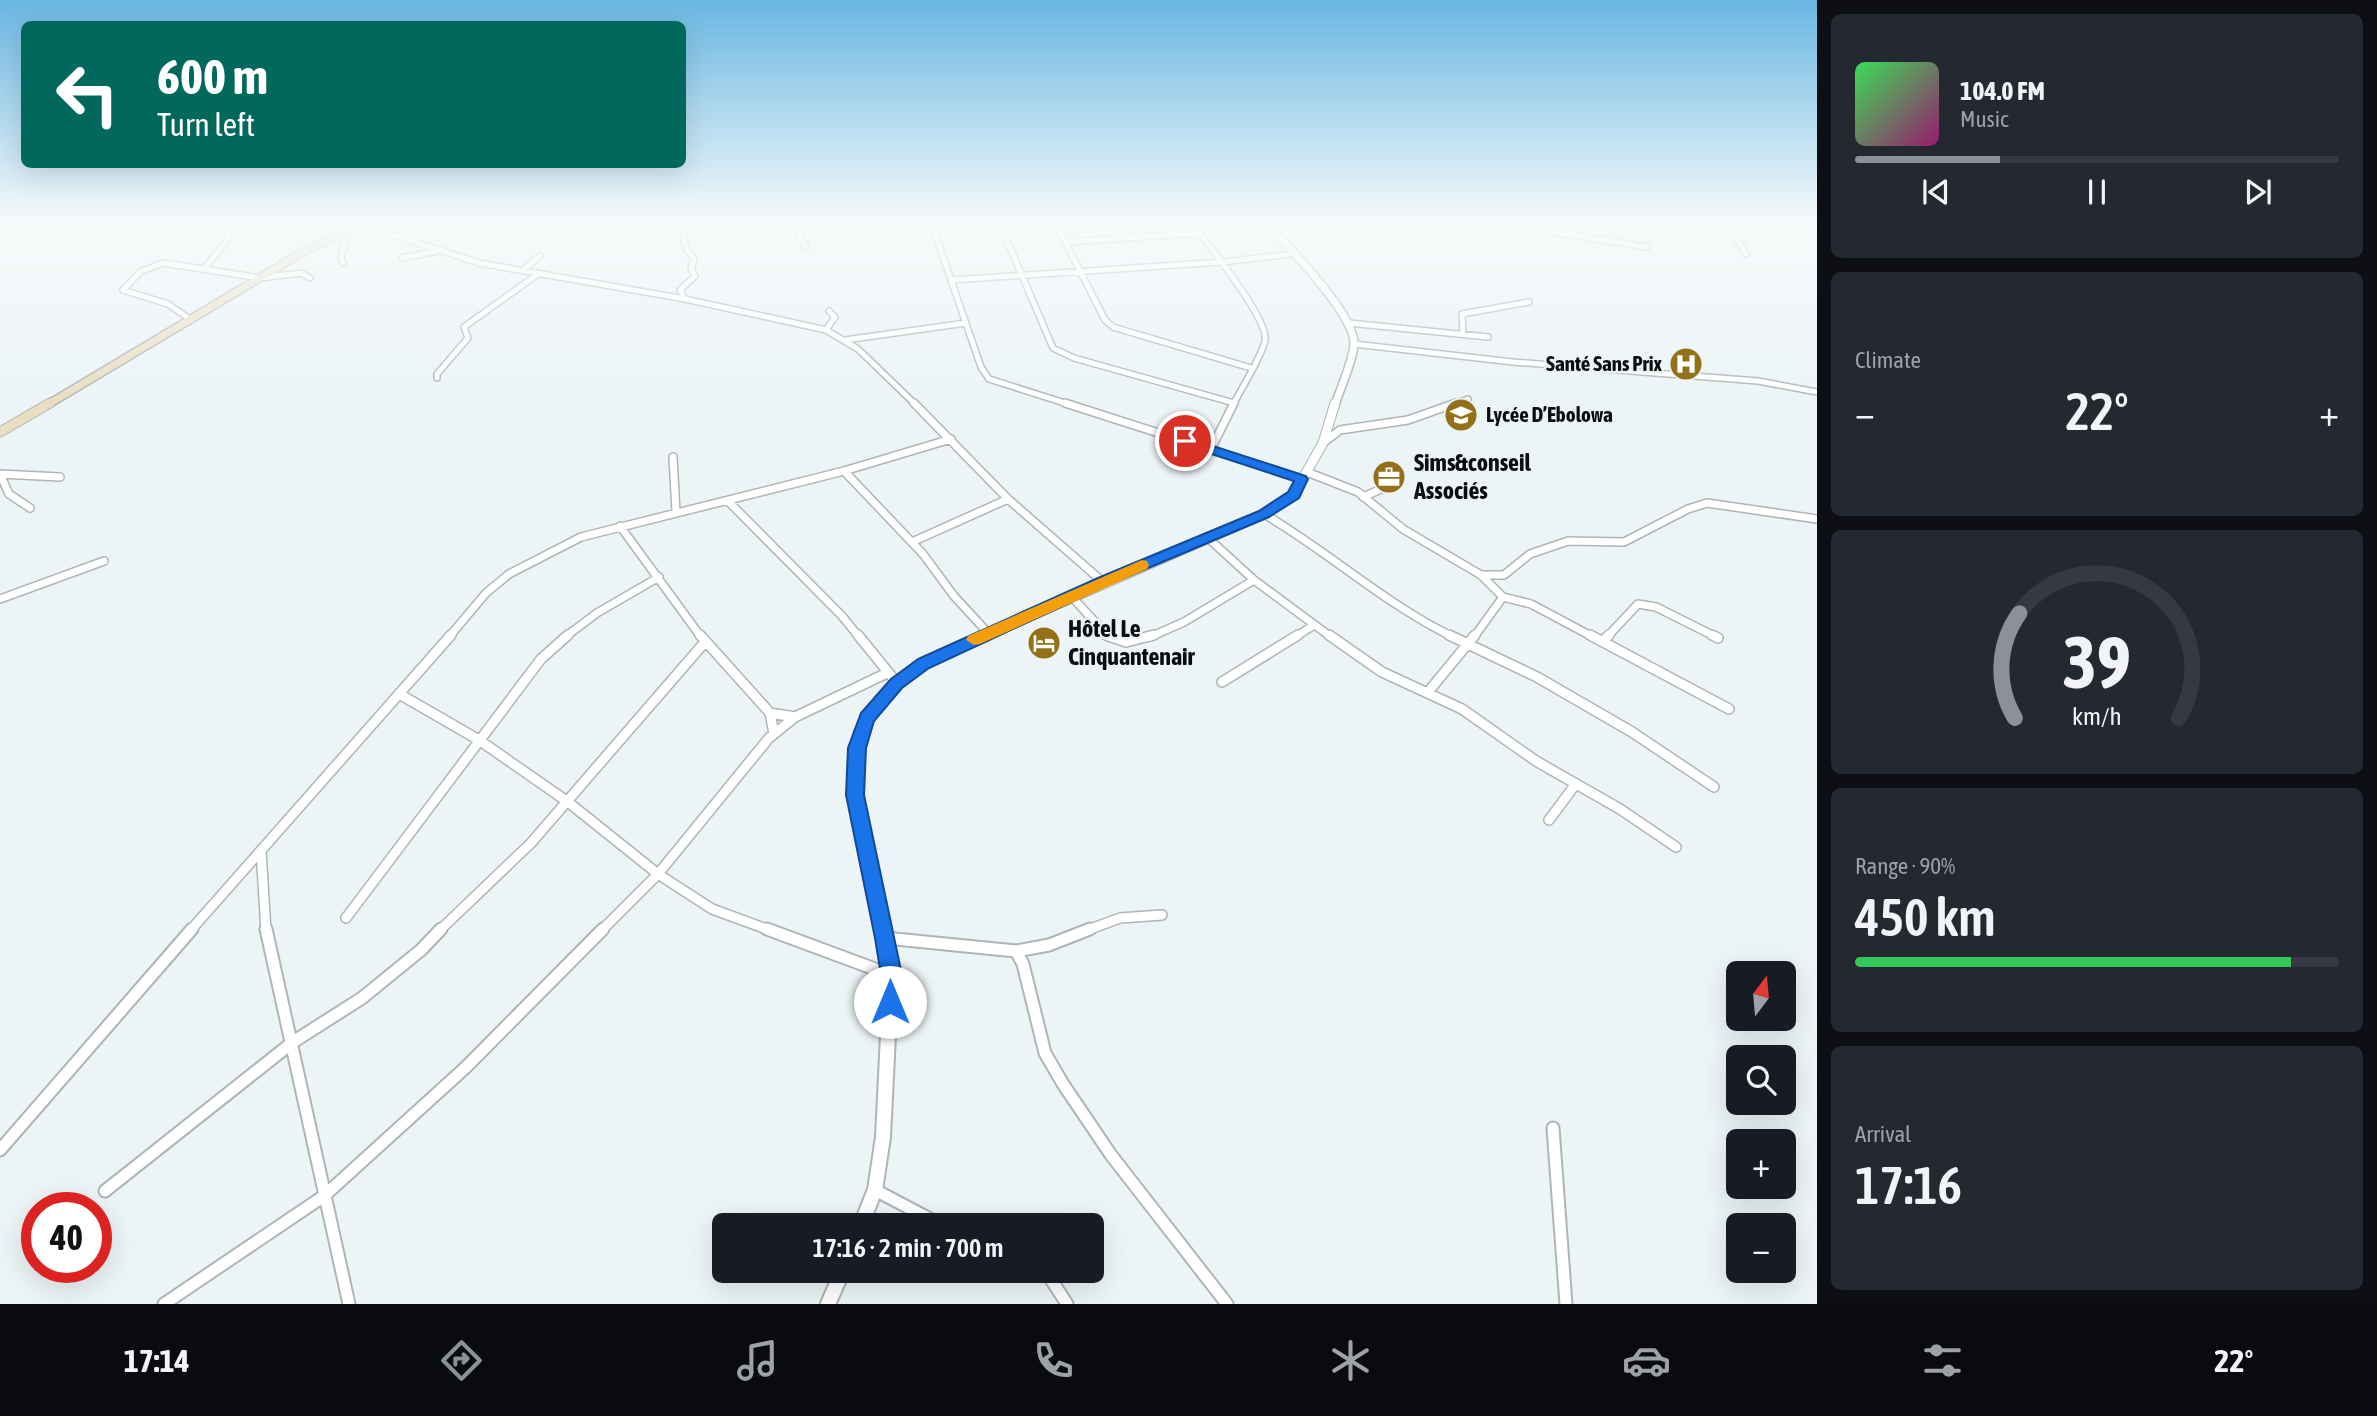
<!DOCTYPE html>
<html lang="en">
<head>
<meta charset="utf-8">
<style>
	body { margin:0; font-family:"Asap Condensed",sans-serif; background:#242831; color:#f1f3f6; height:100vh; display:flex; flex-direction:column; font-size:26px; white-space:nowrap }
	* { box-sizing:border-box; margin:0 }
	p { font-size:23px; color:#9ea1a6 }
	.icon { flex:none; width:38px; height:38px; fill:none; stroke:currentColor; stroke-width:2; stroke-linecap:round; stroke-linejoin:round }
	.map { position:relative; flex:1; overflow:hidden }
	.side { display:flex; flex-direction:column; gap:14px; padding:14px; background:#0d0f14; width:560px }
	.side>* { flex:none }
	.guide { position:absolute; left:21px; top:21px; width:665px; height:147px; border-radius:10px; box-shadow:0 7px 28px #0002; background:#00695c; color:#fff; overflow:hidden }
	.needle { width:46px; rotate:16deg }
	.fabs { position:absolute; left:1726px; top:961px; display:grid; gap:14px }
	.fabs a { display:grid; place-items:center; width:70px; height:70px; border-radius:10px; background:#171b24; box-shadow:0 7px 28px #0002; font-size:35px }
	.speed { position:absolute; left:21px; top:1192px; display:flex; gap:14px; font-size:35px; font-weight:700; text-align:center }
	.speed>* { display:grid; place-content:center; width:91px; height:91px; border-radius:50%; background:#171b24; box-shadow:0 7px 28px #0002; line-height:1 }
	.speed .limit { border:10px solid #d22; background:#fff; color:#111 }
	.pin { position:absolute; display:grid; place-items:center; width:60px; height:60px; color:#fff; margin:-30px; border:4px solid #fff; border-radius:50%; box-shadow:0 2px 7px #0007 }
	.me { position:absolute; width:77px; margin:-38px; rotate:0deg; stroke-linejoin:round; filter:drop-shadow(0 0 5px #0008) }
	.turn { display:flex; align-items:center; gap:24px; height:147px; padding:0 21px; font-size:32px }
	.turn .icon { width:91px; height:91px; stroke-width:2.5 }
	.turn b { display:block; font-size:49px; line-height:60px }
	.big { font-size:52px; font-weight:600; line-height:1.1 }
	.side .tile { flex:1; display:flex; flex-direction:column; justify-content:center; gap:10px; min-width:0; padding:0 24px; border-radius:10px; background:#242831 }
	.side .dial { align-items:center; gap:0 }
	.dial svg { height:182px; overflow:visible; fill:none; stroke:#363941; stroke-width:7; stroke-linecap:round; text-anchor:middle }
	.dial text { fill:#f1f3f6; stroke:none }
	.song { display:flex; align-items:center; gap:21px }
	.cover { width:84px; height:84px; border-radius:10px; background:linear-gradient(135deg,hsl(130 70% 55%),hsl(320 70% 35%)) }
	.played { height:7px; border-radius:4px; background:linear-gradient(90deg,#8c9099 30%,#363941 30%) }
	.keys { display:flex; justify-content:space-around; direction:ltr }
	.heat { display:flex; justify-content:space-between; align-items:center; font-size:38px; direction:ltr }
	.charge { height:10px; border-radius:5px; background:linear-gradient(90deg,#34c759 90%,#363941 0) }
	.trip { position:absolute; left:712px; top:1213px; width:392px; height:70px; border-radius:10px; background:#171b24; box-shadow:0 7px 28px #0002; font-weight:600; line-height:70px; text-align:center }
	.menu { display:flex; height:112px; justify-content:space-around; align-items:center; background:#090b0e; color:#9ea1a6 }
	.menu .icon { width:49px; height:49px }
	.menu .active { color:#8c9099 }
	.menu b { font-size:32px; color:#f1f3f6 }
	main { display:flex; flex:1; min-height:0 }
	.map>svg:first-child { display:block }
</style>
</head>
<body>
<main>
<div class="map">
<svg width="1817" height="1304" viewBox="0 0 1817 1304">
	<rect width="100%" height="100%" fill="#ecf4f6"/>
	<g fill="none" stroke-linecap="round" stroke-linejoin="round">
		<defs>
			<path id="minor-far3" d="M313,222L332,237
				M377,222L375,224L387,233L479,263L685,299L826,330L858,349L916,405
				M680,222L686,248L694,259L691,269L695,276L680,290L685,299
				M735,222L736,228
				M792,222L806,247
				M931,222L981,367L989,379L1071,405
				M999,222L1053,348L1074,358L1234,403
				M1055,222L1105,320L1113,327L1251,368
				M1191,222C1206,242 1270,320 1265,341C1261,358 1241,389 1233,405
				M1513,222L1541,230L1647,247
				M1726,222L1746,254
				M339,235L345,241L341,258L343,263
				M1065,242L1200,233
				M402,258L437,251
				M205,268L227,241L233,222
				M522,271L540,256
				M951,280L1222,262L1293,254
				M191,320L168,304L123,290L140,272L163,263L260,278L301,273L310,278
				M1349,323L1488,337
				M826,330L835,317L829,311
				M1463,334L1462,314L1529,302
				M845,340L966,323
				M1354,344L1513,362L1758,381L1817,392
				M437,378V374L468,338L464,327L538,274
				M1451,405L1468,399"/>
			<path id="minor-far2" d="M914,403L1008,499L1103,582
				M1065,403L1302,479
				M1323,443L1340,430L1408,420L1456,403
				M1211,449L1234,403
				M673,457L676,512
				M844,471L923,554L954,596L988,633
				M1307,472L1358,492L1403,529L1481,575L1503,597L1531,604L1593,637
				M0,474L60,477
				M0,474L9,494L30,508
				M1363,497L1388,486
				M728,501L842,616L859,637
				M1264,514C1329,552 1385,604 1453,637
				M620,526L701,637
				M1207,537L1254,580L1331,637
				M912,542L1008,499
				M1481,575H1504L1530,554L1568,541L1624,542L1688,509L1707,503L1817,519
				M1071,596L1109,637
				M0,599L104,561
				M449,637L486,593L509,574L581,537L844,471L951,439
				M565,637L597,613L659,577
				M1150,637L1184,622L1254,580
				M1295,637L1314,625
				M1474,637L1503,597
				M1607,637L1638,604L1656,607L1716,637"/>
			<path id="minor-far1" d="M700,635L770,713L795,717
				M858,635L897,683
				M1106,635L1126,642L1154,635
				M1329,635L1382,672L1462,709L1536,761L1620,809L1676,847
				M1449,635L1537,677L1632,732L1714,787
				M1590,635L1729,709
				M1712,635L1718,638
				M1603,641L1609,635
				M1222,682L1298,635
				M1428,692L1475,635
				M401,695L479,740L568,802L658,874L712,909L772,931
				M770,713L774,734
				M1549,820L1575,785
				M261,850L266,931
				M346,918L541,659L568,635
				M190,931L451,635
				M439,931L531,843L705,642
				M601,931L658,874L769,738L795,717L887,673
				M1085,931L1120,918L1162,915"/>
			<path id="minor" d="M266,929L349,1304
				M767,929L891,975
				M885,938L1016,951L1049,945L1090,929
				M1016,951L1023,964L1045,1053L1063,1084L1111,1155L1227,1304
				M1553,1128L1566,1304
				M0,1150L192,929
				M875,1190L930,1219L948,1225
				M105,1191L293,1042L362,998L421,950L441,929
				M1045,1270L1067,1304
				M164,1304L324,1196L465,1068L603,929"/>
			<path id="tertiary-far3" d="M1266,222C1288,247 1353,312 1354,343C1354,359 1340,389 1335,405"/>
			<path id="tertiary-far2" d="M982,637L1264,514L1294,494L1323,443L1335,403"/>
			<path id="tertiary-far1" d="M882,931L855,795L860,732L881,699L897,683L924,663L986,635"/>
			<path id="tertiary" d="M861,1225L875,1190L883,1137L891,975L882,929
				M828,1304L843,1270"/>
			<path id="secondary-far1" d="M47,405L308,249L358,228L384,222"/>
			<path id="secondary" d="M0,432L50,403"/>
		</defs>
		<use href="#minor-far3" stroke="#aeb5b7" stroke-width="8"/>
		<use href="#minor-far2" stroke="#aeb5b7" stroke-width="10"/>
		<use href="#minor-far1" stroke="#aeb5b7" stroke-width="12"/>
		<use href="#minor" stroke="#aeb5b7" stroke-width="15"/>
		<use href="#tertiary-far3" stroke="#aeb5b7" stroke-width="10"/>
		<use href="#tertiary-far2" stroke="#aeb5b7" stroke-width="11"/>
		<use href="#tertiary-far1" stroke="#aeb5b7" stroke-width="14"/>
		<use href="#tertiary" stroke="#aeb5b7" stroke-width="18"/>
		<use href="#secondary-far1" stroke="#aeb5b7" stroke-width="10"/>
		<use href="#secondary" stroke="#aeb5b7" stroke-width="11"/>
		<use href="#minor-far3" stroke="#fff" stroke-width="5"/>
		<use href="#minor-far2" stroke="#fff" stroke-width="7"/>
		<use href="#minor-far1" stroke="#fff" stroke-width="9"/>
		<use href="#minor" stroke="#fff" stroke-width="11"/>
		<use href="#tertiary-far3" stroke="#fff" stroke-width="7"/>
		<use href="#tertiary-far2" stroke="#fff" stroke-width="9"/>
		<use href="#tertiary-far1" stroke="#fff" stroke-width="10"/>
		<use href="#tertiary" stroke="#fff" stroke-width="14"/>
		<use href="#secondary-far1" stroke="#eadec2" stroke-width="7"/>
		<use href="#secondary" stroke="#eadec2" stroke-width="9"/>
	</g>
	<linearGradient id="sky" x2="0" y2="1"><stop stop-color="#69b7e2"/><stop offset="0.55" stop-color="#f6fafb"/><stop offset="1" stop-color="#f6fafb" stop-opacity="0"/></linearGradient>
	<rect width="1817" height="404" fill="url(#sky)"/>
	<path fill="#1a73e8" stroke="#114b97" stroke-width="2" d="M1185,437L1306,476L1308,479L1299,498L1269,517L1108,585L929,668L902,688L874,721L866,748L864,795L902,975L900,1002L897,1010L890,1013L882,1010L879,1002L881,975L875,938L846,795L848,748L861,713L891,679L918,659L1098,578L1259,511L1288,492L1294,481L1181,444L1179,441Z"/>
	<path fill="#f59e0b" d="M1142,560L1147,561L1149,565L1147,569L980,644L974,645L966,640L968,636Z"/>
	<defs>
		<symbol id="hospital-disc" viewBox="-11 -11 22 22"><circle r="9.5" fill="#937119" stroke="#ecf4f6"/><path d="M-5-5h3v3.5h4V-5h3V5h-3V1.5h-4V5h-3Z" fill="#fff"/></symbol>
		<symbol id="school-disc" viewBox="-11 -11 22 22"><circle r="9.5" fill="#937119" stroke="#ecf4f6"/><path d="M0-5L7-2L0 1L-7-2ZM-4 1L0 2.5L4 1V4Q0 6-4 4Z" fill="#fff"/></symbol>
		<symbol id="office-disc" viewBox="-11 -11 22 22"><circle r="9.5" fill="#937119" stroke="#ecf4f6"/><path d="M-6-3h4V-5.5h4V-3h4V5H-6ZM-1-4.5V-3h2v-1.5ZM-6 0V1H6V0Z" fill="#fff"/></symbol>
		<symbol id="hotel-disc" viewBox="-11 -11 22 22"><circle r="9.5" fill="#937119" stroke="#ecf4f6"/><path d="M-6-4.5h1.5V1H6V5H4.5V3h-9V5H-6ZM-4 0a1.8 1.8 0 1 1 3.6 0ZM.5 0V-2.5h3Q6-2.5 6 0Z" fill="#fff"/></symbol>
	</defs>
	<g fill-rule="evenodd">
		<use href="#hospital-disc" x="1667" y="345" width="38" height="38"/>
		<use href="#school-disc" x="1442" y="396" width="38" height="38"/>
		<use href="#office-disc" x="1370" y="458" width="38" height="38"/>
		<use href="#hotel-disc" x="1025" y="624" width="38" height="38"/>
	</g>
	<g text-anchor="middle" stroke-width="5" stroke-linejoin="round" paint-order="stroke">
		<g font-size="21" font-weight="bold" fill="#0b0e0f" stroke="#ecf4f6" text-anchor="end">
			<text x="1662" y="371">Santé Sans Prix</text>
			<text x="1486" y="422" text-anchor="start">Lycée D’Ebolowa</text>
		</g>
		<g font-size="24" font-weight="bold" fill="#0b0e0f" stroke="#ecf4f6" text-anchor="start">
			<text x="1414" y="471">Sims&amp;conseil<tspan x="1414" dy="28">Associés</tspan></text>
			<text x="1068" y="637">Hôtel Le<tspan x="1068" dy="28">Cinquantenair</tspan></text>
		</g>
	</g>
</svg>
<div class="fabs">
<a><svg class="needle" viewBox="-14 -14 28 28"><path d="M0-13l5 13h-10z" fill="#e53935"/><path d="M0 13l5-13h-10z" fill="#9ea1a6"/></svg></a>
<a><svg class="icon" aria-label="search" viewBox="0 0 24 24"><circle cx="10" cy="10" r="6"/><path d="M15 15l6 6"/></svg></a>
<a>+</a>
<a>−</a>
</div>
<div class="speed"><div class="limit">40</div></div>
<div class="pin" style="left:1185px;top:441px;background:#d93025"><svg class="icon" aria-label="arrive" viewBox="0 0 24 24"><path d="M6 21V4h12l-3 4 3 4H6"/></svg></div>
<svg class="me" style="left:890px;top:1002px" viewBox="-20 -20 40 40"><circle r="19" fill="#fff"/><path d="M0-13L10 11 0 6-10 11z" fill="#1a73e8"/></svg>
<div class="trip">17:16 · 2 min · 700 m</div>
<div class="guide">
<div class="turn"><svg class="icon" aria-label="left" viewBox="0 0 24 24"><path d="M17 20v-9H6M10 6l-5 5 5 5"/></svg><div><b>600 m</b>Turn left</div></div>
</div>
</div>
<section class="side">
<div class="tile">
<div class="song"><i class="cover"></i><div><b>104.0 FM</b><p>Music</p></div></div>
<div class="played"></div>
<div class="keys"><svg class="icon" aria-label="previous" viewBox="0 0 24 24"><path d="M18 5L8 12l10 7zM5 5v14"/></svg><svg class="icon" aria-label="pause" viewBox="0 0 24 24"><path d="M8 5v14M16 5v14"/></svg><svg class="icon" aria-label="next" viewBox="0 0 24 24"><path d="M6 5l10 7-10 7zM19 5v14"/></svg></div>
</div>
<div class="tile"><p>Climate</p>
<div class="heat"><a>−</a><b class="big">22°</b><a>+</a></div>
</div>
<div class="tile dial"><svg viewBox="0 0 100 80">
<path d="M14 69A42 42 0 1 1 86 69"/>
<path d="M14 69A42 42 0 0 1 16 23" stroke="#8c9099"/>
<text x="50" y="56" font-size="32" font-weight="700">39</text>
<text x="50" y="72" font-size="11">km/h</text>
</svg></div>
<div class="tile"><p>Range · 90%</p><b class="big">450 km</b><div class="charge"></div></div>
<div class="tile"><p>Arrival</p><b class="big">17:16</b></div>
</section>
</main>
<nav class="menu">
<b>17:14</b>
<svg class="icon active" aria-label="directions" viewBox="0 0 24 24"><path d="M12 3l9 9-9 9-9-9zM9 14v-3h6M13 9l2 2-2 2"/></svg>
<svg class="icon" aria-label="music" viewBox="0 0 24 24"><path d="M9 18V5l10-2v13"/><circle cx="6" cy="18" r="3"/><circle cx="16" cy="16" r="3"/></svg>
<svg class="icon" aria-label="phone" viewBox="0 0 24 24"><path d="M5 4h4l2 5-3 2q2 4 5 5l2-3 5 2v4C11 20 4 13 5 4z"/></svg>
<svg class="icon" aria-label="climate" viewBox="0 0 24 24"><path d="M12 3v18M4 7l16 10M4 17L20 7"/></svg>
<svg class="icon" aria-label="car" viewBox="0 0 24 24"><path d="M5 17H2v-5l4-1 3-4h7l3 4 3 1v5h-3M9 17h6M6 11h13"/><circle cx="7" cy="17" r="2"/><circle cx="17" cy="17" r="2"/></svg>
<svg class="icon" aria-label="filters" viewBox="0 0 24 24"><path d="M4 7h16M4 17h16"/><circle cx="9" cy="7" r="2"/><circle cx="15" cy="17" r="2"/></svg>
<b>22°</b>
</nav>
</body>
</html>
